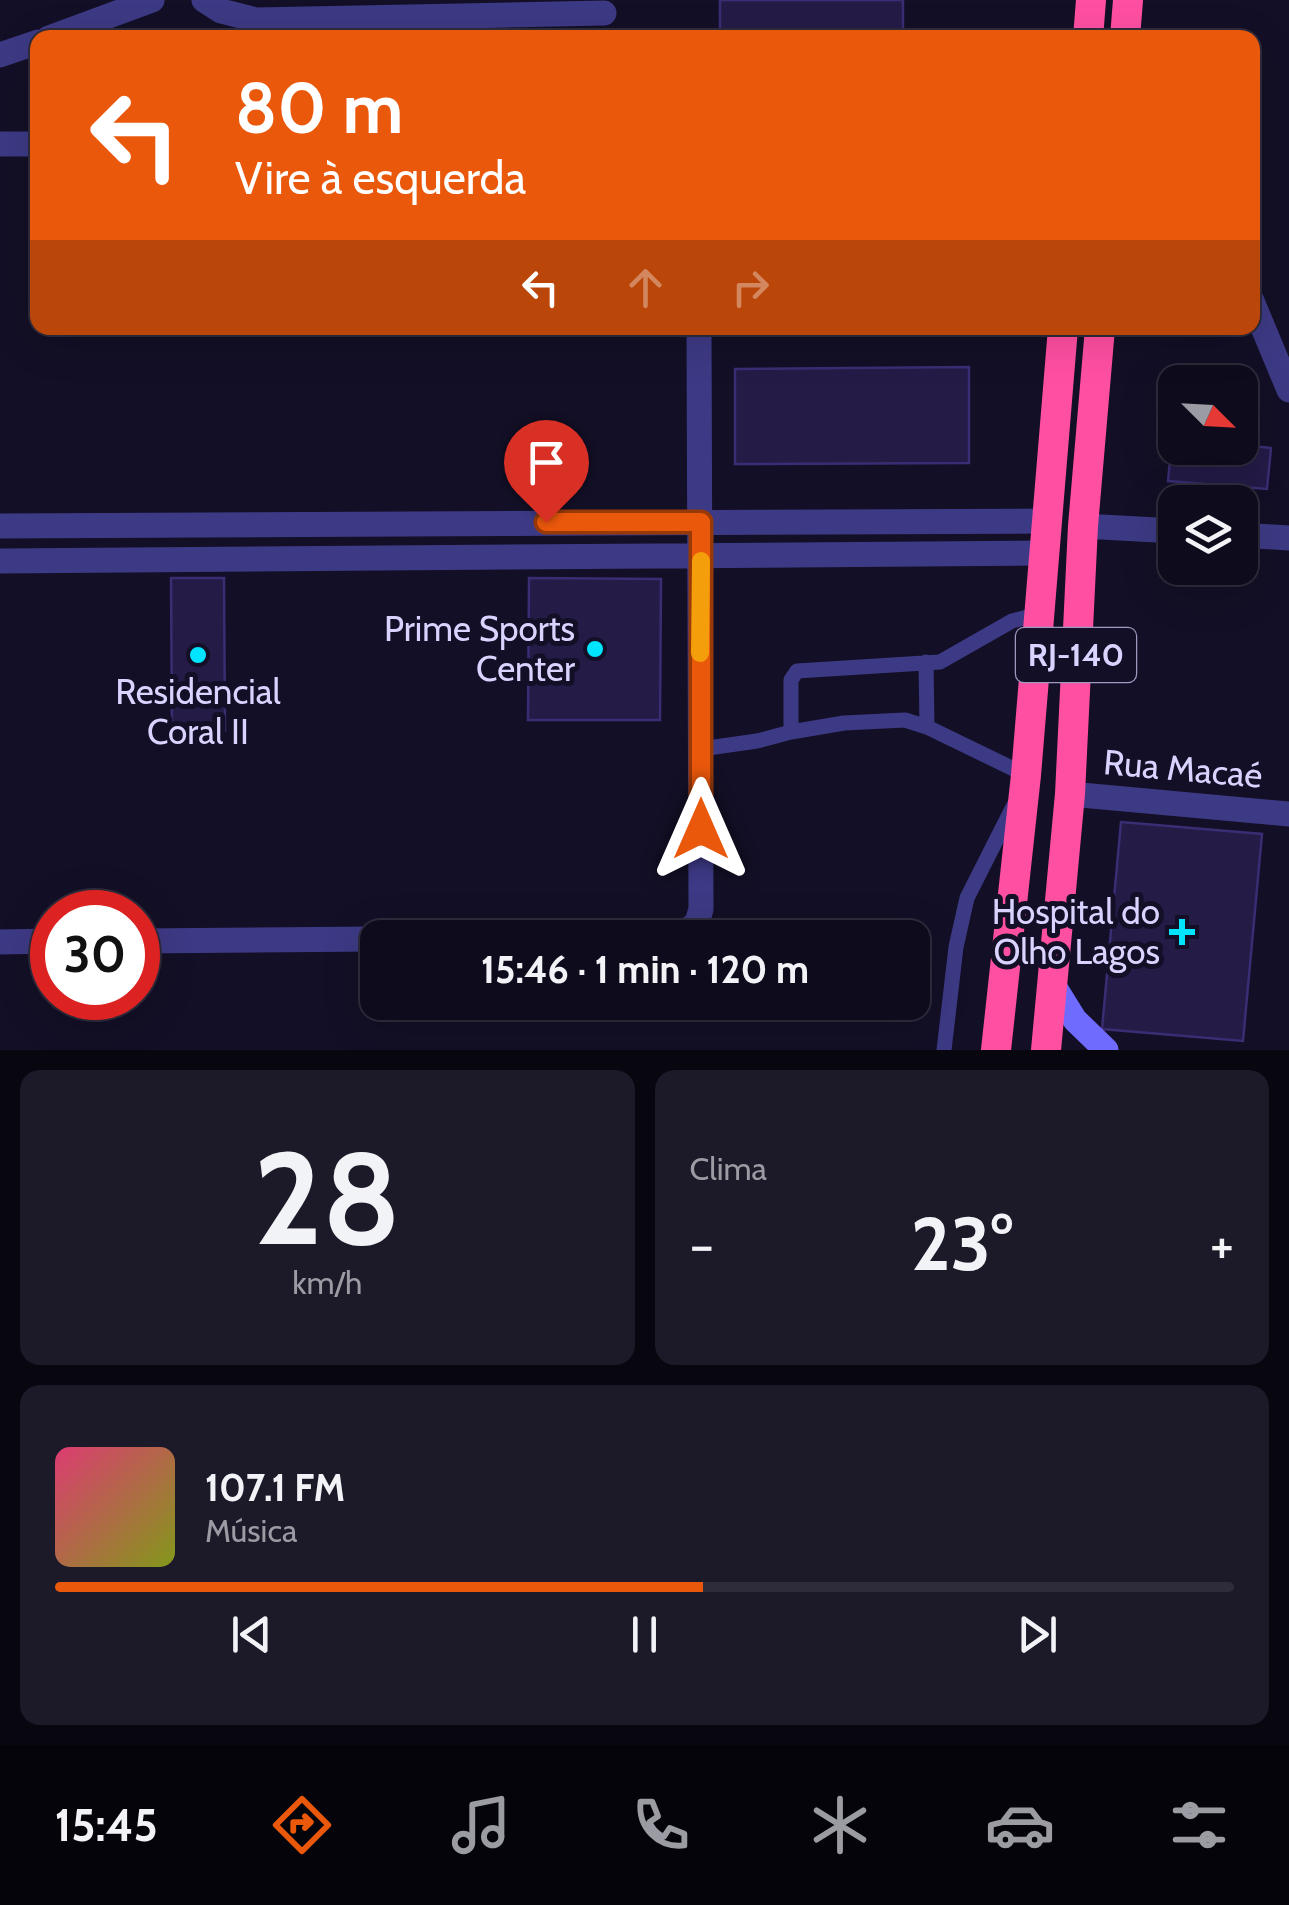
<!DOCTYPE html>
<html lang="pt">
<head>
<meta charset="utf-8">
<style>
	body { margin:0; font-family:Cabin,sans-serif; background:#1c1929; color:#f1f3f6; height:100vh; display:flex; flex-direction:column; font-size:38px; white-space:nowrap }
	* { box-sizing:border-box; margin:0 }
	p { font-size:32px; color:#9b9ba3 }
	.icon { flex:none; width:55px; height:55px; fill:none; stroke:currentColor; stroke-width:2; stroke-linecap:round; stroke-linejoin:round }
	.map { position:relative; height:1050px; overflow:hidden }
	.sheet { display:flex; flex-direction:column; gap:20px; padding:20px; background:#08060f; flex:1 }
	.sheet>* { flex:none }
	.hud { position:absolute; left:30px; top:30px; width:1230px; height:305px; border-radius:20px; box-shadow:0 10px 40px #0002,0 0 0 2px #2e2b3b; background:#ea580c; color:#fff; overflow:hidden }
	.needle { width:65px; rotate:114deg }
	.tools { position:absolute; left:1158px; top:365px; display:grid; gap:20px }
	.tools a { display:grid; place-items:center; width:100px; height:100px; border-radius:20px; background:#0e0b1c; box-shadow:0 10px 40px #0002,0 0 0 2px #2e2b3b; font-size:50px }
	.speed { position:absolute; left:30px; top:890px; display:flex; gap:20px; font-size:50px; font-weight:700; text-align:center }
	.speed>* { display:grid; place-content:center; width:130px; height:130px; border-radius:50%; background:#0e0b1c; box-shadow:0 10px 40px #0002,0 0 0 2px #2e2b3b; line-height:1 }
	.speed .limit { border:15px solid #d22; background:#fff; color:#111 }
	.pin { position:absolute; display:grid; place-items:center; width:85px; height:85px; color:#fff; margin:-102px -42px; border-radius:50% 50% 50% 0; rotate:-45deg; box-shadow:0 0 10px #0007 }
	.pin .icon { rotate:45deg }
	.me { position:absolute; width:110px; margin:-55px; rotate:0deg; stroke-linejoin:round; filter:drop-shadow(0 0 8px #0008) }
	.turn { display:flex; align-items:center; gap:35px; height:210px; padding:0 40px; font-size:45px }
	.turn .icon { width:130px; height:130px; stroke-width:2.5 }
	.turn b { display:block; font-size:70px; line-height:85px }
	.lanes { display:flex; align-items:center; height:95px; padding:0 40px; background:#0003; justify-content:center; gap:50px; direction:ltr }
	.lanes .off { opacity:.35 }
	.big { font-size:75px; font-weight:700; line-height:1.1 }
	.sheet .card { flex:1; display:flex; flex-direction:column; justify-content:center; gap:15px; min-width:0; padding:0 35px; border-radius:20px; background:#1c1929 }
	.sheet .dial { align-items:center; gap:0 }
	.dial b { font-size:130px; line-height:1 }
	.song { display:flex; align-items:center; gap:30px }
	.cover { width:120px; height:120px; border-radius:15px; background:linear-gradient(135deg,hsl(340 70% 55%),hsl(70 70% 35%)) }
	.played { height:10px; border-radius:5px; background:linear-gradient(90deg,#ea580c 55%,#2e2b3b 55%) }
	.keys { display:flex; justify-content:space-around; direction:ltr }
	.heat { display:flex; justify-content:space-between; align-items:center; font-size:55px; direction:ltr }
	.sheet .tiles { flex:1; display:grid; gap:20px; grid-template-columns:1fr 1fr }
	.card:last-child { grid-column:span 2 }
	.trip { position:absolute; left:360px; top:920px; width:570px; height:100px; border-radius:20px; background:#0e0b1c; box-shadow:0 10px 40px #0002,0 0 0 2px #2e2b3b; font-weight:700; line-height:100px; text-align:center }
	.menu { display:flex; height:160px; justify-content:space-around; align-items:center; background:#06040b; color:#9b9ba3 }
	.menu .icon { width:70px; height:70px }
	.menu .current { color:#ea580c }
	.menu b { font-size:45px; color:#f1f3f6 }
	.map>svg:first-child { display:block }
</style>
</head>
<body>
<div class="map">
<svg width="1289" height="1050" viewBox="0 0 1289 1050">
	<rect width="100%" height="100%" fill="#130f26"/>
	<path fill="#241b47" stroke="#3b2d73" stroke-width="2.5" d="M720,0H903V38H720Z
		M969,367V463L735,464V369Z
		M1172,439H1175V448H1240V445L1271,448L1267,489L1168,481Z
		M171,578H224L225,731H172Z
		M529,578L661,579L660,720H528Z
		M1121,822L1262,834L1243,1041L1102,1029Z"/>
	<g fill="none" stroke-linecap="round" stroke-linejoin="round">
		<path stroke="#3d3a85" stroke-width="15" d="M926,662L927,727
			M791,732L844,723L905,720L927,727L1026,775
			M701,749L757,741L791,732V680L797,671L940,662L1012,621L1039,614
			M944,1050L956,947L967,898L1014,805"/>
		<path stroke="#3d3a85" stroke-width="25" d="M204,0L221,11L256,20L604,13
			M49,38L152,0
			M0,55L38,42
			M0,144H38
			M1252,301L1289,390
			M0,526L1046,521
			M1083,526L1175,531
			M1240,535L1289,538
			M0,561L1044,553
			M1070,794L1289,814
			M570,938L678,937L697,923L701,909L699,328
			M138,941L378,939
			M0,942L52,941"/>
		<path stroke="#6f6bff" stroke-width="25" d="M1052,983L1075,1020L1106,1050"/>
		<path stroke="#ff4fa3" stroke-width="30" d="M1088,38L1091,0
			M1125,38L1128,0
			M996,1050L1026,775L1063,328
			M1046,1050L1070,794L1083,526L1100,328"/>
	</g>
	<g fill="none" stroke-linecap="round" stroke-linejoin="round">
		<defs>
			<path id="route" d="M546,522H701V829"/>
		</defs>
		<use href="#route" stroke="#983908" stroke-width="25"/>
		<use href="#route" stroke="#ea580c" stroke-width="18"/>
		<path stroke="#f59e0b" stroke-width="18" d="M700,653L701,561"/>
	</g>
	<g fill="#00e5ff" stroke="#130f26" stroke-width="4">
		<circle cx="595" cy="649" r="10"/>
		<circle cx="198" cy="655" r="10"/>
		<path d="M1177 917h10v10h10v10h-10v10h-10v-10h-10v-10h10z"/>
	</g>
	<g text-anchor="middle" stroke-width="10" stroke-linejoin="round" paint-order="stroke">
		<rect fill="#130f26" stroke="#9e99be" stroke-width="2.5" x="1016" y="628" width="120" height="54" rx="8"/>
		<g font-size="32" font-weight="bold" fill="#d9d4ff">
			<text x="1076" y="666">RJ-140</text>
		</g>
		<g font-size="35" fill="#d9d4ff" stroke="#130f26" text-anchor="end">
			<text x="575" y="641">Prime Sports<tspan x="575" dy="40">Center</tspan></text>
			<text x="198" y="704" text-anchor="middle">Residencial<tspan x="198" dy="40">Coral II</tspan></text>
			<text x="1160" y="924">Hospital do<tspan x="1160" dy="40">Olho Lagos</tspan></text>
		</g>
		<g font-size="35" fill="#d9d4ff" stroke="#130f26">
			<text transform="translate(1183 769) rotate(5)" y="12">Rua Macaé</text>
		</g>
	</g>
</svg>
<div class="tools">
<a><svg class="needle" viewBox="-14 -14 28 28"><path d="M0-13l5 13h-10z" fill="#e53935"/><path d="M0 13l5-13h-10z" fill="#9b9ba3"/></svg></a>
<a><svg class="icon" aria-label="layers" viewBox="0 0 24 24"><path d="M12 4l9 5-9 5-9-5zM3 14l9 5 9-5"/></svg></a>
</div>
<div class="speed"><div class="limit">30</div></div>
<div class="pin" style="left:546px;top:522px;background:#d93025"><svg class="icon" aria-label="arrive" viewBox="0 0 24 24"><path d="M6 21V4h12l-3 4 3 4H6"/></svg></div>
<svg class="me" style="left:701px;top:829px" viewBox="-20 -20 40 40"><path d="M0-17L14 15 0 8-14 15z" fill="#ea580c" stroke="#fff" stroke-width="4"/></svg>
<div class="trip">15:46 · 1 min · 120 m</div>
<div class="hud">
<div class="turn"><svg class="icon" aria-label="left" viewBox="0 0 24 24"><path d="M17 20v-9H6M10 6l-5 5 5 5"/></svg><div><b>80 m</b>Vire à esquerda</div></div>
<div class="lanes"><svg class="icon" aria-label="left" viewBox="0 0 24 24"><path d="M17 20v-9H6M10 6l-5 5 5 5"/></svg><svg class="icon off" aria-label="ahead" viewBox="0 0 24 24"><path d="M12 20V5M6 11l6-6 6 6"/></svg><svg class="icon off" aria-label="right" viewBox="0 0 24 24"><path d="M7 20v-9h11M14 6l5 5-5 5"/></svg></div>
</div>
</div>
<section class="sheet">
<div class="tiles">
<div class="card dial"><b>28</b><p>km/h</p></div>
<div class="card"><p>Clima</p>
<div class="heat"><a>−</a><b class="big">23°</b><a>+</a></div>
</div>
<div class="card">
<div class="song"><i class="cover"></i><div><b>107.1 FM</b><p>Música</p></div></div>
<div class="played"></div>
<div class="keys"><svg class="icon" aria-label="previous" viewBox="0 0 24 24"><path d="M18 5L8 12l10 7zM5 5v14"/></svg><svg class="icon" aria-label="pause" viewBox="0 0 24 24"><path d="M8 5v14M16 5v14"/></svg><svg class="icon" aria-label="next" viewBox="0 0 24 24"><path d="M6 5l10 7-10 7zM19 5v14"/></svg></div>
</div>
</div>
</section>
<nav class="menu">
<b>15:45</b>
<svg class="icon current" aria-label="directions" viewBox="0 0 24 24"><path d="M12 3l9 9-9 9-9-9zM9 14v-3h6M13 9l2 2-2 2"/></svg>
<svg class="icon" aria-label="music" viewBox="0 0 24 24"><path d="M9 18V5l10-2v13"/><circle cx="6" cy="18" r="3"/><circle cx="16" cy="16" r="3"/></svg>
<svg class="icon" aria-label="phone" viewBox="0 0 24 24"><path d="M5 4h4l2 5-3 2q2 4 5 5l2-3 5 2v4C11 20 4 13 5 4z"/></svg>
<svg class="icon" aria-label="climate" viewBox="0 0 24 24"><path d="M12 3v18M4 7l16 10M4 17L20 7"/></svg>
<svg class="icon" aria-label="car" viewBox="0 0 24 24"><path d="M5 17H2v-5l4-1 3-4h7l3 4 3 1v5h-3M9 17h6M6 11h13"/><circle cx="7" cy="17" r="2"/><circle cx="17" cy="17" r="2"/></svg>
<svg class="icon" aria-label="filters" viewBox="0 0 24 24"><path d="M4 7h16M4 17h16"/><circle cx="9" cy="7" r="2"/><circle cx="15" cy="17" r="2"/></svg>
</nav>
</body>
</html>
